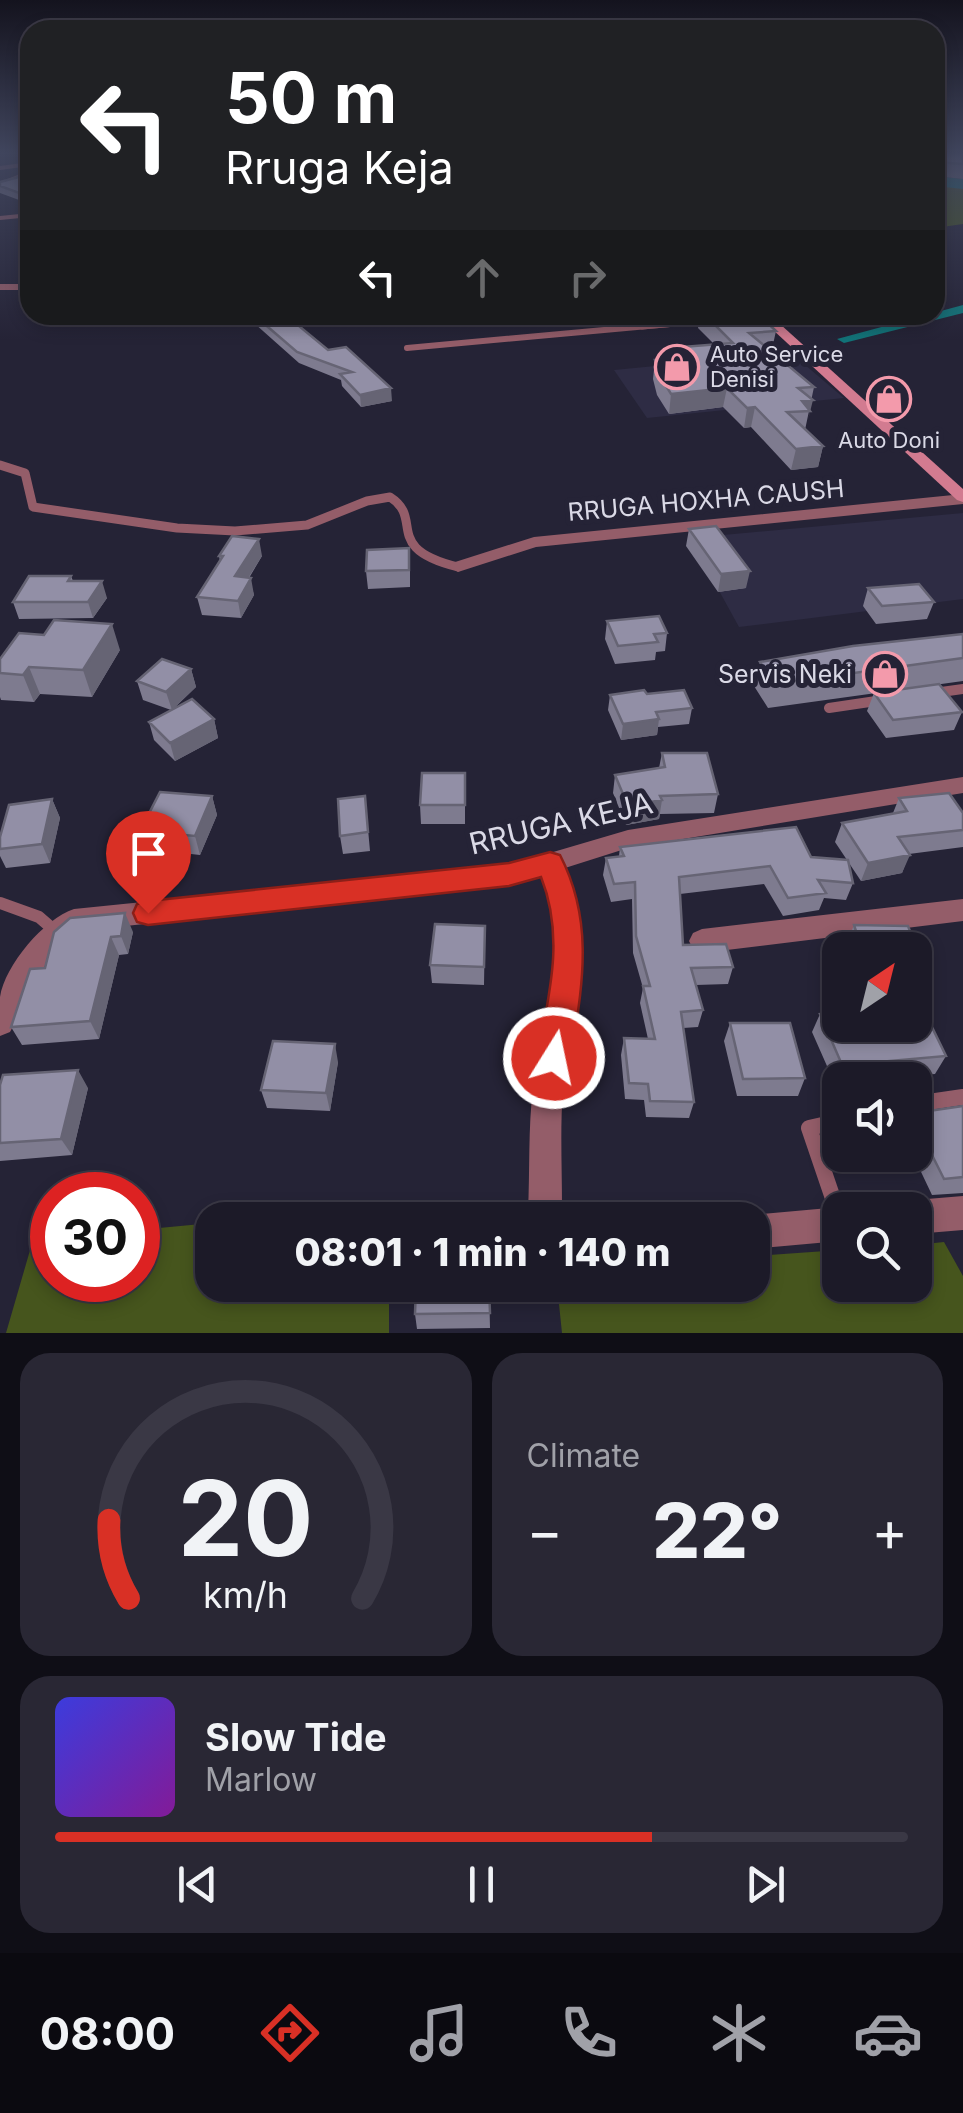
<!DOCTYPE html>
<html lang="en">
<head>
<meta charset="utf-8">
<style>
	body { margin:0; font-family:Inter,sans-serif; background:#292734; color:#f1f3f6; height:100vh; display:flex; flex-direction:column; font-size:38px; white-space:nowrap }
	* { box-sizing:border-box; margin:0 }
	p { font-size:32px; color:#a0a1a8 }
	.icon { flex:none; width:55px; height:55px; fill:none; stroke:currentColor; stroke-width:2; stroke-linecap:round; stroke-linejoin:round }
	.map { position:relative; height:1333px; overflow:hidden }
	.side { display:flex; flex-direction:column; gap:20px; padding:20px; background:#0f0e16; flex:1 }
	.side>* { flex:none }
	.hud { position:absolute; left:20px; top:20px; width:925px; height:305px; border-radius:30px; box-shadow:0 5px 15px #0003,0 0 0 2px #3a3845; background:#202124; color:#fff; overflow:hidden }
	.needle { width:65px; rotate:35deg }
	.controls { position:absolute; left:822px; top:932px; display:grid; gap:20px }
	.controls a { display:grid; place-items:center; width:110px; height:110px; border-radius:20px; background:#1c1a28; box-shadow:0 5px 15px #0003,0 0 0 2px #3a3845; font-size:50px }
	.speed { position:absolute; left:30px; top:1172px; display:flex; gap:20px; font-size:50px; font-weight:700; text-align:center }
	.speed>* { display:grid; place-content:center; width:130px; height:130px; border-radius:50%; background:#1c1a28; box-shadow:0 5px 15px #0003,0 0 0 2px #3a3845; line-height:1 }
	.speed .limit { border:15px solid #d22; background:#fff; color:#111 }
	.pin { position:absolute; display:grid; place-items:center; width:85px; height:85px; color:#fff; margin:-102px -42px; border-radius:50% 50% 50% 0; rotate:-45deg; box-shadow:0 0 10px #0007 }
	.pin .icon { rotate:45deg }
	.me { position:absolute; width:110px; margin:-55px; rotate:10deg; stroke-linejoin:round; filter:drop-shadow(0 0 8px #0008) }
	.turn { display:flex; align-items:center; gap:35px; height:210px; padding:0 40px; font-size:45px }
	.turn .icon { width:130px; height:130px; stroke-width:2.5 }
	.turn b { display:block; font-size:70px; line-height:85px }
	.lanes { display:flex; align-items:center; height:95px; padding:0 40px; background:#0003; justify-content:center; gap:50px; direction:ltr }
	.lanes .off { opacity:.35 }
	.big { font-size:75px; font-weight:800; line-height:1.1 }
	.side .card { flex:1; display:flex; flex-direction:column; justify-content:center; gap:15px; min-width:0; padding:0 35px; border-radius:30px; background:#292734 }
	.side .dial { align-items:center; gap:0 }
	.dial svg { height:260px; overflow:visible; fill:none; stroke:#3a3845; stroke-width:7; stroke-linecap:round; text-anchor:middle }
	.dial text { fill:#f1f3f6; stroke:none }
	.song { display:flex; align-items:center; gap:30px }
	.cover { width:120px; height:120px; border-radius:15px; background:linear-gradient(135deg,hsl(240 70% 55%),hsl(290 70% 35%)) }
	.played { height:10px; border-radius:5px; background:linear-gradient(90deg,#d93025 70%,#3a3845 70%) }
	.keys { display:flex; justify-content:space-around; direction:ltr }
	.heat { display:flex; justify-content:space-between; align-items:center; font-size:55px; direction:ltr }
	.side .tiles { flex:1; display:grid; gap:20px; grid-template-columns:1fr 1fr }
	.card:last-child { grid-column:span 2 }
	.trip { position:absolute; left:195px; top:1202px; width:575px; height:100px; border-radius:30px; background:#1c1a28; box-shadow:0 5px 15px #0003,0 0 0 2px #3a3845; font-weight:800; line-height:100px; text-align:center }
	.dock { display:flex; height:160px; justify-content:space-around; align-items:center; background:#0b0a10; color:#a0a1a8 }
	.dock .icon { width:70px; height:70px }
	.dock .selected { color:#d93025 }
	.dock b { font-size:45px; color:#f1f3f6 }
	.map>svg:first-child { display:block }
</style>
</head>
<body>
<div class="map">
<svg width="963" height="1333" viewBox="0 0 963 1333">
	<rect width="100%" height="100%" fill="#252336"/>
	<path fill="#2e2c44" d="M791,353L844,398L647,418L614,370Z
		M963,513V599L739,627L690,538Z"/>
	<path fill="#46551d" d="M935,185L963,188V224L935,228Z
		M212,1223V1285H389V1333H6L33,1240L52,1238V1280H138V1230Z
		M944,1242L963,1276V1333H562L557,1285H752L753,1256L840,1250V1285H915V1245Z"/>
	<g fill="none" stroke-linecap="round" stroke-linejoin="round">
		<path fill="#127479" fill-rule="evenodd" d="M963,305V313L844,343L837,339Z"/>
		<path fill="#127479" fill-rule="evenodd" d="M935,176L963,179V189L935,186Z"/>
		<path stroke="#945d69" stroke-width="4" d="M0,218L30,215"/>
		<path stroke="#945d69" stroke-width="5" d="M642,327L709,321"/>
		<path stroke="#945d69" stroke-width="6" d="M407,348L670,324"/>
		<path stroke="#945d69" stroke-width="9" d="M0,465L25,473L33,507L177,528L235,531L307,525L367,501L390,497C425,519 381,548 458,567"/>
		<path stroke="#945d69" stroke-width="10" d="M934,693L963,689
			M829,708L883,700"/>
		<path stroke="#945d69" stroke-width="12" d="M0,903L39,917L54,930"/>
		<path stroke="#945d69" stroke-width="16" d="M915,1104L963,1097
			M840,1121L809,1128L840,1219"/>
		<path fill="#945d69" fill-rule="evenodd" d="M30,162V166L0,170V166Z
			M30,170V175L0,187V182Z
			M0,284H30V290H0Z
			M69,315H81V316L75,319Z
			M963,494V504L536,547L458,572L449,567L452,563L534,537Z
			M963,777V793L628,848L565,868C600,952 572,1005 563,1089C560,1127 562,1167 562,1205L570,1220H532L528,1212C530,1171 528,1128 533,1088C543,1014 571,949 542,875L509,885L79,931L48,960L10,1032L0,1036C0,1024 0,1009 0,997C5,965 44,919 74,909L509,865L628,830Z
			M963,899V921L702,953L693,949L689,941L693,933L702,929Z
			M963,1196V1230L915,1234V1210H901L903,1205L915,1200Z
			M840,1207L847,1210H840V1241L752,1249V1220H740L752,1215Z"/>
		<path fill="#d27b90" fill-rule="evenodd" d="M757,315H770L963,489V502L957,500Z"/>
	</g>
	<path fill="#7e7b8f" d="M935,153H963V179L935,176Z
		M30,174V204L0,193V182Z
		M245,315H273L392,401L361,407L342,386L341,380L299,363Z
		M700,315H759L776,331L772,349H768L814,387L805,430L823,446L818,467L791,470L751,427L744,428L723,407L669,414L657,395L653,379L655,360H681L682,347L714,344L698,328Z
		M689,529L746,588L718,592L686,546Z
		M219,556H262L249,578L254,595L241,618L202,615L197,597L220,561Z
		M410,566V587L368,589L366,571Z
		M71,576L73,581L107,598L93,618L19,619L13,602Z
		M868,588L934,602L927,619L876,624L863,606Z
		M607,621L667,633L665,651L656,652L655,660L615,664L605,639Z
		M963,634V681L768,708L754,686L760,662Z
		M120,650L92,697L40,694L34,702L1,700L0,697V659Z
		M191,669L196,687L172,710L214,719L218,738L175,761L154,740L149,722L171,710L143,700L137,681Z
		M874,693L962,712L954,730L886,738L867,711Z
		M647,694L692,708L689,724L658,727L657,735L621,740L608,710L610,695Z
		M662,753L718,794L714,813L660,814L659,819L626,825L613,793L615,775L659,768Z
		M465,773V824H421L420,805Z
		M212,796L217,815L200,855L146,849L140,831Z
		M365,796L370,851L343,854L340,836Z
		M899,798L963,813V847L909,854L902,873L861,881L849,863L853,883L846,900L824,898L819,910L783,916L764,884L680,894L683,945L733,967L728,984L696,985L703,1010L698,1027L683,1028L694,1102L689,1118L646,1117L644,1100L625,1099L621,1055L624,1038L648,1039L640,1003L643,988L633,953L632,899L611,902L603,875L606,858L619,856L620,847L847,860L835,842L842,823L893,813Z
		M52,799L60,818L50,863L6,868L0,856V837Z
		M854,925L908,926L930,983L919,1001L946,1056L935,1074L886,1078L885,1080H840V1091H838L812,1032L820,1014L840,1012V1025H915V950H848L846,944Z
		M485,926L484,985L432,983L430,965Z
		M54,932H133L128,954L119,955L99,1039L22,1045L11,1027L45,968Z
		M730,1023L805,1078L798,1096H737L724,1041Z
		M338,1062L330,1111L267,1108L261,1090Z
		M0,1085L88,1088L72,1155L0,1161Z
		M963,1106V1193L932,1195L913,1155H915V1113Z
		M489,1285L490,1328L417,1329L415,1314Z"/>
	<path fill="#666474" d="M391,388L392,401L361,407L360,395Z
		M727,388L723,407L669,414L671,394Z
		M813,400L808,420L810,411L802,401Z
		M755,407L751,427L744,428L747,408Z
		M823,446L818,467L791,470L796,449Z
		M259,539L262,556L238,594L235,576Z
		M750,571L746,588L718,592L721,574Z
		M251,578L254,595L241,618L238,601Z
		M102,581L107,598L93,618L88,602Z
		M112,624L120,650L92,697L83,670Z
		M29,667L40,694L34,702L23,675Z
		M191,669L196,687L172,710L166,692Z
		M214,719L218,738L175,761L170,743Z
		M659,719L657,735L621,740L623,724Z
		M212,796L217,815L200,855L195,836Z
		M52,799L60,818L50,863L42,844Z
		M662,800L659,819L626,825L628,806Z
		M910,855L902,873L861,881L868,863Z
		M125,913L133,932L128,954L121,936Z
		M111,937L119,955L99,1039L90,1021Z
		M335,1044L338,1062L330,1111L326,1093Z
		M78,1070L88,1088L72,1155L61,1139Z"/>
	<path fill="#928fa6" stroke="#666474" stroke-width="2.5" d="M935,153H963V164L935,162Z
		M30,174V197L0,186V182Z
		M254,315H273L293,321L328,350L346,347L391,388L360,395L340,374L352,372L297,352Z
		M705,315H759L776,331L749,333L814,387L798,388L813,400L802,401L810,411L787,412L823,446L796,449L755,407L747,408L727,388L671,394L660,376L655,360H695L682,347L733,343Z
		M716,526L750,571L721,574L689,529Z
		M232,536L259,539L235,576L251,578L238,601L197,597L223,556H219Z
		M409,548V570L366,571L367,550Z
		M29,576H71L68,581H102L88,602H13Z
		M919,584L934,602L882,606L868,588Z
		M659,616L667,633L654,634L658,642L618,646L607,621Z
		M54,620L112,624L83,670L29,667L23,675L0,673V659L19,633L44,635Z
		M963,634V658L774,684L760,662L853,646Z
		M162,659L191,669L166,692L137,681Z
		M939,684L962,712L893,720L874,693Z
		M644,690L647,694L684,690L692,708L656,712L659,719L623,724L610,695Z
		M192,699L214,719L170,743L149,722Z
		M662,753H707L718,794L660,796L662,800L628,806L615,775L665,767Z
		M422,773H465V805H420Z
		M160,792L212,796L195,836L140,831Z
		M949,793L963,813V830L898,837L910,855L868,863L842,823L907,811L899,798Z
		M365,796L368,832L340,836L338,799Z
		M52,799L42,844L0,849V837L9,805Z
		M796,827L811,857L848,860L853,883L818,880L826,893L788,898L770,866L679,877L683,945L726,944L733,967L691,968L703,1010L681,1012L694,1102L650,1101L648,1084L629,1083L624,1038L655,1039L643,986H650L636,936L635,882L614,884L606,858L624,856L620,847Z
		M125,913L121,936L111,937L90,1021L11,1027L30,969L45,968L54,932L70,918Z
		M435,924L485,926L484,967L430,965Z
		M854,925L908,926L930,983H915V950H862Z
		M915,992L946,1056L889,1061L892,1068L846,1074L820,1014L840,1012V1025H915Z
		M730,1023H790L805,1078L743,1079Z
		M273,1041L335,1044L326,1093L261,1090Z
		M78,1070L61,1139L0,1143V1085L3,1075Z
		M963,1106V1177L944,1179L915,1121V1113Z
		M416,1285H489L490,1313L415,1314Z"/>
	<linearGradient id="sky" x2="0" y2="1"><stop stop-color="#14131e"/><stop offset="0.45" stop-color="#40455d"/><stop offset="1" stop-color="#40455d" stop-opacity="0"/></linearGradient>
	<rect width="963" height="340" fill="url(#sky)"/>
	<path fill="#d93025" stroke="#8d1f18" stroke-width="2.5" d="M550,852L560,855C595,923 582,986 571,1058L566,1069L554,1074L542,1069L537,1058C549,996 565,937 541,877L509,886L148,925L137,922L133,913L137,904L148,901L509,863Z"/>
	<defs>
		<symbol id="shop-ring" viewBox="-11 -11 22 22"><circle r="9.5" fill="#252336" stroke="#f39aab" stroke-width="1.5"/><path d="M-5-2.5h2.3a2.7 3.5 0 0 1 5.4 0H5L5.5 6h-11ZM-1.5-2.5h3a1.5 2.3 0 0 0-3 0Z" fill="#f39aab"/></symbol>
	</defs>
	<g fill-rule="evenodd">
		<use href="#shop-ring" x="652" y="342" width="50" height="50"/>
		<use href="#shop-ring" x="864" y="374" width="50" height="50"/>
		<use href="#shop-ring" x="860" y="649" width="50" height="50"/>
	</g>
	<g text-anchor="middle" stroke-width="10" stroke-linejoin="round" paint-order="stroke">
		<g font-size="22" fill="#dad9e6" stroke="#252336" text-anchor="start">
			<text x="710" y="362">Auto Service<tspan x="710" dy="25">Denisi</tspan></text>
			<text x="889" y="448" text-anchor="middle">Auto Doni</text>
		</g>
		<g font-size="25" fill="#dad9e6" stroke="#252336">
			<text transform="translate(706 500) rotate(-5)" y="9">RRUGA HOXHA CAUSH</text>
		</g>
		<g font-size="25" fill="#dad9e6" stroke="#252336" text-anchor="end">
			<text x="852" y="683">Servis Neki</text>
		</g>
		<g font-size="30" fill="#dad9e6" stroke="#252336">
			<text transform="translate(561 824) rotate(-13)" y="10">RRUGA KEJA</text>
		</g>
	</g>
</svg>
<div class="controls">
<a><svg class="needle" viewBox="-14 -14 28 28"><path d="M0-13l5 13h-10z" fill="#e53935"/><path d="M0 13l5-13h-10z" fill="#a0a1a8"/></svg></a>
<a><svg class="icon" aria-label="sound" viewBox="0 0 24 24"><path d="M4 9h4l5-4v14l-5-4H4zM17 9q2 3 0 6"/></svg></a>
<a><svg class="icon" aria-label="search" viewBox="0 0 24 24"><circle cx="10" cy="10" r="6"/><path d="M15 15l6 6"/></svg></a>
</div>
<div class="speed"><div class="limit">30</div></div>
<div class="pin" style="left:148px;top:913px;background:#d93025"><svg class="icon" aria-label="arrive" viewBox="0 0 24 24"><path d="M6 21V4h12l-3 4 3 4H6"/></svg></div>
<svg class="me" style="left:554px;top:1058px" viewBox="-20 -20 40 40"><circle r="17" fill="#d93025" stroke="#fff" stroke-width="3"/><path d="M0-11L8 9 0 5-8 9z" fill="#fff"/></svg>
<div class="trip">08:01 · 1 min · 140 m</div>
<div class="hud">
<div class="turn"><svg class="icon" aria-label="left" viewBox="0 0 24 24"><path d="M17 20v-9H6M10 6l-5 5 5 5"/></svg><div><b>50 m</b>Rruga Keja</div></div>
<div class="lanes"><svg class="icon" aria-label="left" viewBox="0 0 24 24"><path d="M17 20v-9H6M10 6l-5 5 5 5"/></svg><svg class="icon off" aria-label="ahead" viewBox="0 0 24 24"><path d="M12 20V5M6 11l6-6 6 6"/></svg><svg class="icon off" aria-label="right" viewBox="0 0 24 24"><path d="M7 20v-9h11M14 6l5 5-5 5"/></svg></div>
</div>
</div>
<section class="side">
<div class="tiles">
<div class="card dial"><svg viewBox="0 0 100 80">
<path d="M14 69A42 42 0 1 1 86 69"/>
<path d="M14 69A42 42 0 0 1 8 45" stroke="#d93025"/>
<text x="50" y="56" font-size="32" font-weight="700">20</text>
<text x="50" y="72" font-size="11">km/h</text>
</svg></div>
<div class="card"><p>Climate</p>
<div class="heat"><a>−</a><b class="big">22°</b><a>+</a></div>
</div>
<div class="card">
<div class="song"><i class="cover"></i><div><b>Slow Tide</b><p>Marlow</p></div></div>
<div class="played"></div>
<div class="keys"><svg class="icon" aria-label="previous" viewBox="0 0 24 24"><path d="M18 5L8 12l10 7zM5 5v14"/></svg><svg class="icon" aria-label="pause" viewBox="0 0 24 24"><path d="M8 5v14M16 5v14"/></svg><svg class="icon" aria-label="next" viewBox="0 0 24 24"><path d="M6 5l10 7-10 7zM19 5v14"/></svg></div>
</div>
</div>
</section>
<nav class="dock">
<b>08:00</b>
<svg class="icon selected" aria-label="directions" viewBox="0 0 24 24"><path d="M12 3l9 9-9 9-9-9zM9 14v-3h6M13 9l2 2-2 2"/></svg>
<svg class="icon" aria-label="music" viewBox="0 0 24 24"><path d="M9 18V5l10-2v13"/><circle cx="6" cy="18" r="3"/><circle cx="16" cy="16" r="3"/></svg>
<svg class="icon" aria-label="phone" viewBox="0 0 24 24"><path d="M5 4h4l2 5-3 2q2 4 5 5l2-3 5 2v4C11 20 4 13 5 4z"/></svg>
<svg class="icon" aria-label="climate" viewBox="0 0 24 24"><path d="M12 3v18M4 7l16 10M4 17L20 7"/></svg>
<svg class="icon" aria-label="car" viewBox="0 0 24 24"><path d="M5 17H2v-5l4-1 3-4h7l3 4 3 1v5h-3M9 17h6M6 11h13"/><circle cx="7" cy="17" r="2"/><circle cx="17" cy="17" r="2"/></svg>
</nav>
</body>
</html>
